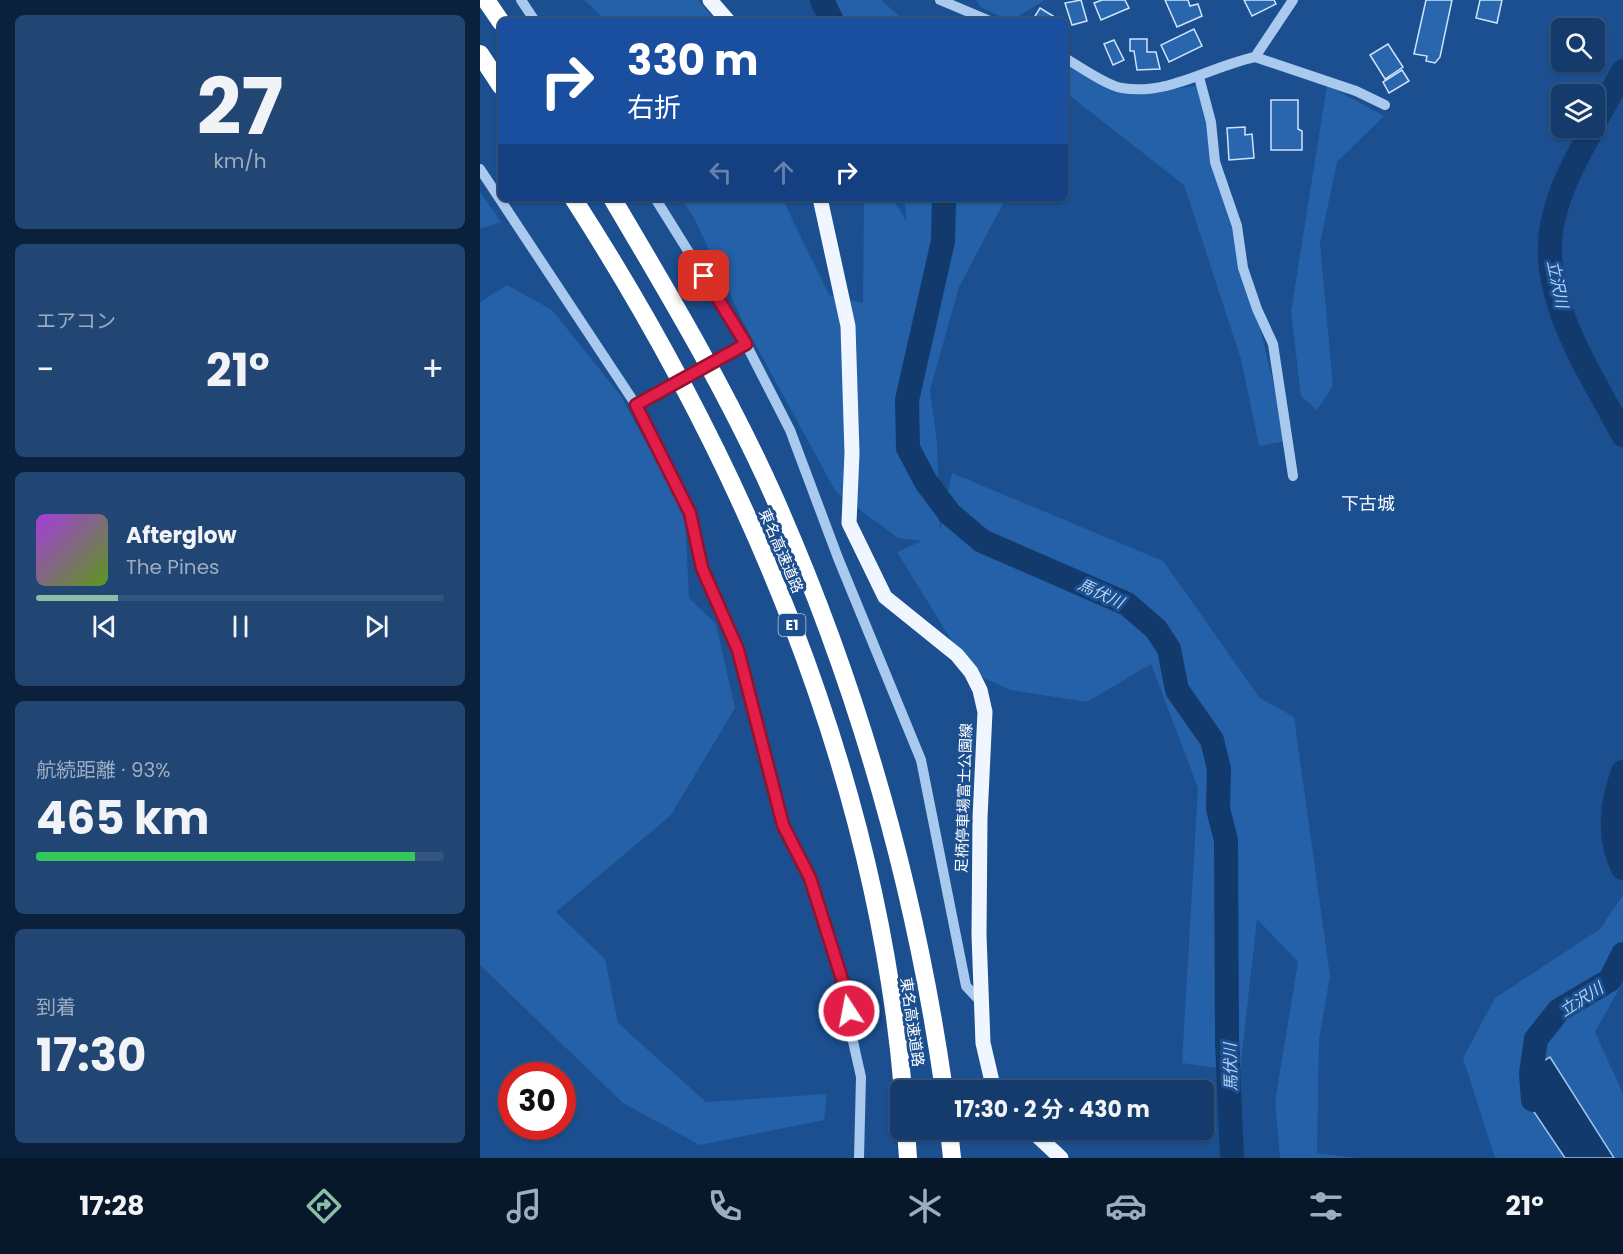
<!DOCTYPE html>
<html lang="ja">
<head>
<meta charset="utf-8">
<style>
	body { margin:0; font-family:Poppins,"Noto Sans JP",sans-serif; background:#214673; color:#f1f3f6; height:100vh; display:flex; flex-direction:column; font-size:22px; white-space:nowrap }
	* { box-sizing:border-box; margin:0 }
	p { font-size:20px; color:#9dadc1 }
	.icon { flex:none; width:33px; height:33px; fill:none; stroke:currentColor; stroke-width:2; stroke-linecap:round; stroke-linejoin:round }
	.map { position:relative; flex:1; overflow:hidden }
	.sheet { display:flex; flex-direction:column; gap:15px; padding:15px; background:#0b203b; width:480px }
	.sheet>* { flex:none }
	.top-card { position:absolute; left:18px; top:18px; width:570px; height:183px; border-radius:9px; box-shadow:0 2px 4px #0004,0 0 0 2px #33557e; background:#1a4fa0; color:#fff; overflow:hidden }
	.controls { position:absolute; left:1071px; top:18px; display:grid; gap:12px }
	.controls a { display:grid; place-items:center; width:54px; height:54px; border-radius:9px; background:#143b6b; box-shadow:0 2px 4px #0004,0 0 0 2px #33557e; font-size:30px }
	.speed { position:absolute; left:18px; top:1062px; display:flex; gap:12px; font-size:30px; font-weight:700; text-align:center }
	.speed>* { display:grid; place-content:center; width:78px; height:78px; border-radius:50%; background:#143b6b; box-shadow:0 2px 4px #0004,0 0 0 2px #33557e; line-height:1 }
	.speed .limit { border:9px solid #d22; background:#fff; color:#111 }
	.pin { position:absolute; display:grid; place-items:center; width:51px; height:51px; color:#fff; margin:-26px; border-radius:12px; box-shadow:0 3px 9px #0006 }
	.me { position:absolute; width:66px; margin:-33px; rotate:349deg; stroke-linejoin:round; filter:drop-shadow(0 0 4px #0008) }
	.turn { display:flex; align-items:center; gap:21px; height:126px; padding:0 30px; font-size:27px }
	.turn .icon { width:78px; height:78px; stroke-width:2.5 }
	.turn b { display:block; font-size:42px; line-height:51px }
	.lanes { display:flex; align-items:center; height:57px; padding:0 30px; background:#0003; justify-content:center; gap:30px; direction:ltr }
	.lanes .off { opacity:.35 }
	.big { font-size:45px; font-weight:700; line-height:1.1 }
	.sheet .widget { flex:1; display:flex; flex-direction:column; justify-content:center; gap:9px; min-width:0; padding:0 21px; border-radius:9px; background:#214673 }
	.sheet .dial { align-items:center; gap:0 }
	.dial b { font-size:78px; line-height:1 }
	.song { display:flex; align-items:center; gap:18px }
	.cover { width:72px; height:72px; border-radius:9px; background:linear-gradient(135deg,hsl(280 70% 55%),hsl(90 70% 35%)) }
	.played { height:6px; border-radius:3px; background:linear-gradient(90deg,#8abfa5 20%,#33557e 20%) }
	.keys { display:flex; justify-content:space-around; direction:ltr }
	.heat { display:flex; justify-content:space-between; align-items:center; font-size:33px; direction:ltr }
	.charge { height:9px; border-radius:4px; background:linear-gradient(90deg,#34c759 93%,#33557e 0) }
	.trip { position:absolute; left:410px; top:1080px; width:324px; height:60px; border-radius:9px; background:#143b6b; box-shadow:0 2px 4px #0004,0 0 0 2px #33557e; font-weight:700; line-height:60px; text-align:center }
	.tabs { display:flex; height:96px; justify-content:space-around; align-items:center; background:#08182b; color:#9dadc1 }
	.tabs .icon { width:42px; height:42px }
	.tabs .selected { color:#8abfa5 }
	.tabs b { font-size:27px; color:#f1f3f6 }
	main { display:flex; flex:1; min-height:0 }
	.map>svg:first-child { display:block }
</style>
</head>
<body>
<main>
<section class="sheet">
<div class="widget dial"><b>27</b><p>km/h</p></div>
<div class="widget"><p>エアコン</p>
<div class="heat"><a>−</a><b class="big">21°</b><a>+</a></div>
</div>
<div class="widget">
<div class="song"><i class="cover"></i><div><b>Afterglow</b><p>The Pines</p></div></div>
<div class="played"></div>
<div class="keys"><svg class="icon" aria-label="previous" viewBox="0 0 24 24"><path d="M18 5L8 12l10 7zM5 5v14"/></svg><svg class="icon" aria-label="pause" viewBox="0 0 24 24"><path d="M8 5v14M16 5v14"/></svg><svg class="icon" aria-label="next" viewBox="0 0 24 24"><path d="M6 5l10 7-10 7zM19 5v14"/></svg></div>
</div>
<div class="widget"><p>航続距離 · 93%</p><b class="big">465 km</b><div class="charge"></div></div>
<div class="widget"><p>到着</p><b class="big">17:30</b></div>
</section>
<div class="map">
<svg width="1143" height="1158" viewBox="0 0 1143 1158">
	<rect width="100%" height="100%" fill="#1b4f8f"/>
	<path fill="#2461a8" d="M104,0H218L236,21H127Z
		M352,0H401L425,21H361Z
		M496,0H565L530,21L502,8Z
		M585,57L657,94L722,85L807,441L779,446L761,359L704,185L585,92Z
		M847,85L904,116L857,162L840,243L853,386L837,410L821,396L811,312Z
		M0,192L21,222L0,229Z
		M201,198H302L349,295L383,303L384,198H412L427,222L424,198H526L479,287L450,390L457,444L460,531L472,473L683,561L780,698L814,717L850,976L839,1040L837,1153L877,1158H800L795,1102L818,962L777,919L760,1071L702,1063L718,788L671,664L607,702L530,690L491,672L417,552L442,541L418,538L356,492L263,322L214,218Z
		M27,285L72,310L141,396L205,515L209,598L236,624L255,708L191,815L76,912L125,959L138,1023L226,1102L347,1094L344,1120L220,1145L143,1103L0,965V302Z
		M1143,895V982L1115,1032L1143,1094V1158H1015L983,1058L1015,998L1120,929Z"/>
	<path fill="#123a6d" stroke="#9cc4f0" stroke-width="1.5" d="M1070,1057L1134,1158H1085L1046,1100L1041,1074Z"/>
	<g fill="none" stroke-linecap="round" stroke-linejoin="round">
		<path stroke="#123a6d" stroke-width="24" d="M342,0L352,21
			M1114,124L1143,71
			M1113,128C1096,159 1079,189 1072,225C1058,298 1111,373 1143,435
			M464,198L463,241L427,400L428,448L446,482L470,514L502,541L647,604L676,629L689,649L697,690L732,740L739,769L738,809L746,840L747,1042L752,1158
			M1143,772C1132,802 1127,838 1143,868
			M1053,1100L1051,1074L1056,1039L1079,1010L1130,980L1143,954"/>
	</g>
	<path fill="#2a66ad" stroke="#cfe3fa" stroke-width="1.5" d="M601,0L607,21L592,25L585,3Z
		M622,0H645L649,8L621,20L614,3Z
		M685,0H708L710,6L718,4L722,16L697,27Z
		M764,0H794L796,4L772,16Z
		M946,0H972L960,57L955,63L946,61L947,56L934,54Z
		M1000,0H1022L1017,23L996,18Z
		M560,8L578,19L577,21H552Z
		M714,29L722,46L689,62L681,45Z
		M650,39H667V52H676L680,69L657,70L654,51H650Z
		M634,40L644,60L633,65L624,44Z
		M908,44L923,67L905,79L890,55Z
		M922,70L929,81L909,93L903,82Z
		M791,100H818V129L822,131V150H791Z
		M765,127V135L772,134L774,158L749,160L747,128Z"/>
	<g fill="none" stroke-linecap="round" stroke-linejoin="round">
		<path stroke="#a9c9ee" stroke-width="10" d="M41,0L55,21
			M460,0L510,21
			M775,57L813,0
			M585,58C599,66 627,86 642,88C689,96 731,66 775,57L876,91L905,105
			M719,77L731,122L735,162L757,226L763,268L777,309L793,344L813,476
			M0,169L156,405L210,513L222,568L258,650L303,825L330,877L367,995L370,1028L381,1077L379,1158
			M175,198L266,344L310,430L358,558L441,760L486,986L501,1002"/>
		<path stroke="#f0f6ff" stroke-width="15" d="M230,0L248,21
			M340,198L368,326L372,453L369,523L405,597L477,655L491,672L500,690L505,712L500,818L499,935L503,1043L514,1090
			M551,1130L581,1158"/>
		<path stroke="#fff" stroke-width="18" d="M6,0L21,22
			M0,54L21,86
			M93,198C265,465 396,772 423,1090
			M132,198C190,296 249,395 295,499C378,687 435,886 464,1090
			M426,1130L428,1158
			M469,1130L472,1158"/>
		<path stroke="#a9c9ee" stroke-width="10" d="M156,405L266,344"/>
	</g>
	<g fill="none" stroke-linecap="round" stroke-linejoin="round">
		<defs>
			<path id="route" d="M224,276L266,344L156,405L210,513L222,568L258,650L303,825L330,878L367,995L369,1011"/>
		</defs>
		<use href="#route" stroke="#92132f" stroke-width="15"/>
		<use href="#route" stroke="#e11d48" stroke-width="10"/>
	</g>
	<g text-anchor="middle" stroke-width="6" stroke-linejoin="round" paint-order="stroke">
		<rect fill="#1b4f8f" stroke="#bbcadd" stroke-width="1.5" x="298.5" y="614" width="27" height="22" rx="4.5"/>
		<g font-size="14" font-weight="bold" fill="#fff">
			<text x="312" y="630">E1</text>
		</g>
		<g font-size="15" fill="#fff" stroke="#1b4f8f">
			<text transform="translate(301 551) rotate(67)" y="5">東名高速道路</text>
			<text transform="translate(484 798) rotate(-88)" y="5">足柄停車場富士公園線</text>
			<text transform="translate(432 1022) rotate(82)" y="5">東名高速道路</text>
		</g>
		<g font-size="16" font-style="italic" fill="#b5d3f5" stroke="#1b4f8f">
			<text transform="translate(1078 284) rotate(78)" y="6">立沢川</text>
			<text transform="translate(621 593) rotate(25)" y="6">馬伏川</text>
			<text transform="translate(1101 999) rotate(-33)" y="6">立沢川</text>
			<text transform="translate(750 1067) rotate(-91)" y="6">馬伏川</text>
		</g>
		<g font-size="18" fill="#fff" stroke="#1b4f8f">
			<text x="888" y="510">下古城</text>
		</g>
	</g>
</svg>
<div class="controls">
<a><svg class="icon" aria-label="search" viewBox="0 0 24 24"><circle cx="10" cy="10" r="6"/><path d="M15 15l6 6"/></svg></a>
<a><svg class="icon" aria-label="layers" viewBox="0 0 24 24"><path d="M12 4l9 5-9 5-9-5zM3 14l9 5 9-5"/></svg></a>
</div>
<div class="speed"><div class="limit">30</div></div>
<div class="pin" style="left:224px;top:276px;background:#d93025"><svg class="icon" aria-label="arrive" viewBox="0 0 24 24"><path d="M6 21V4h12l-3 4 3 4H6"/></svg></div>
<svg class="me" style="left:369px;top:1011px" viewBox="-20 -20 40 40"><circle r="17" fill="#e11d48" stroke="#fff" stroke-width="3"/><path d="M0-11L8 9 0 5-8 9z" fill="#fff"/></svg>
<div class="trip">17:30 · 2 分 · 430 m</div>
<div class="top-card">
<div class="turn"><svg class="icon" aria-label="right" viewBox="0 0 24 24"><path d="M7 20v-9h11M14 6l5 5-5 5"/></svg><div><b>330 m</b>右折</div></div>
<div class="lanes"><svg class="icon off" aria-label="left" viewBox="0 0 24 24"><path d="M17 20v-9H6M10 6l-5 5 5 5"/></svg><svg class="icon off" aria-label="ahead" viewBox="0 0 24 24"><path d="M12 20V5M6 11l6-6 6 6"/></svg><svg class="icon" aria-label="right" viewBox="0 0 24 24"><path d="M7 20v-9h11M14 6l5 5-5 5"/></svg></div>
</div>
</div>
</main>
<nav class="tabs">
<b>17:28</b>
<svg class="icon selected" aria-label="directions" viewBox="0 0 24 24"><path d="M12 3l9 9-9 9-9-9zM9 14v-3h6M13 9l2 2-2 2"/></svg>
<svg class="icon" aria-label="music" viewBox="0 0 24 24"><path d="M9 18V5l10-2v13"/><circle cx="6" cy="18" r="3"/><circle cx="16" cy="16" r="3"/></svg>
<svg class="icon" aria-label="phone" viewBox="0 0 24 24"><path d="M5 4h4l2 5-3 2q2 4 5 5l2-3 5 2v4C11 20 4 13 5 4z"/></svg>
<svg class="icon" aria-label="climate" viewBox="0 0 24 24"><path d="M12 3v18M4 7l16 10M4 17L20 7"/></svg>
<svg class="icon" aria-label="car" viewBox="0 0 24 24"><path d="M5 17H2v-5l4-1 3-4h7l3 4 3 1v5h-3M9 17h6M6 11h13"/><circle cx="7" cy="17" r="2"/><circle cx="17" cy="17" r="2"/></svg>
<svg class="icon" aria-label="filters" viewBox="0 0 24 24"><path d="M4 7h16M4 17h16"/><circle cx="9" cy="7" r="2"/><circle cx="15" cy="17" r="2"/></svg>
<b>21°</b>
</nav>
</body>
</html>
